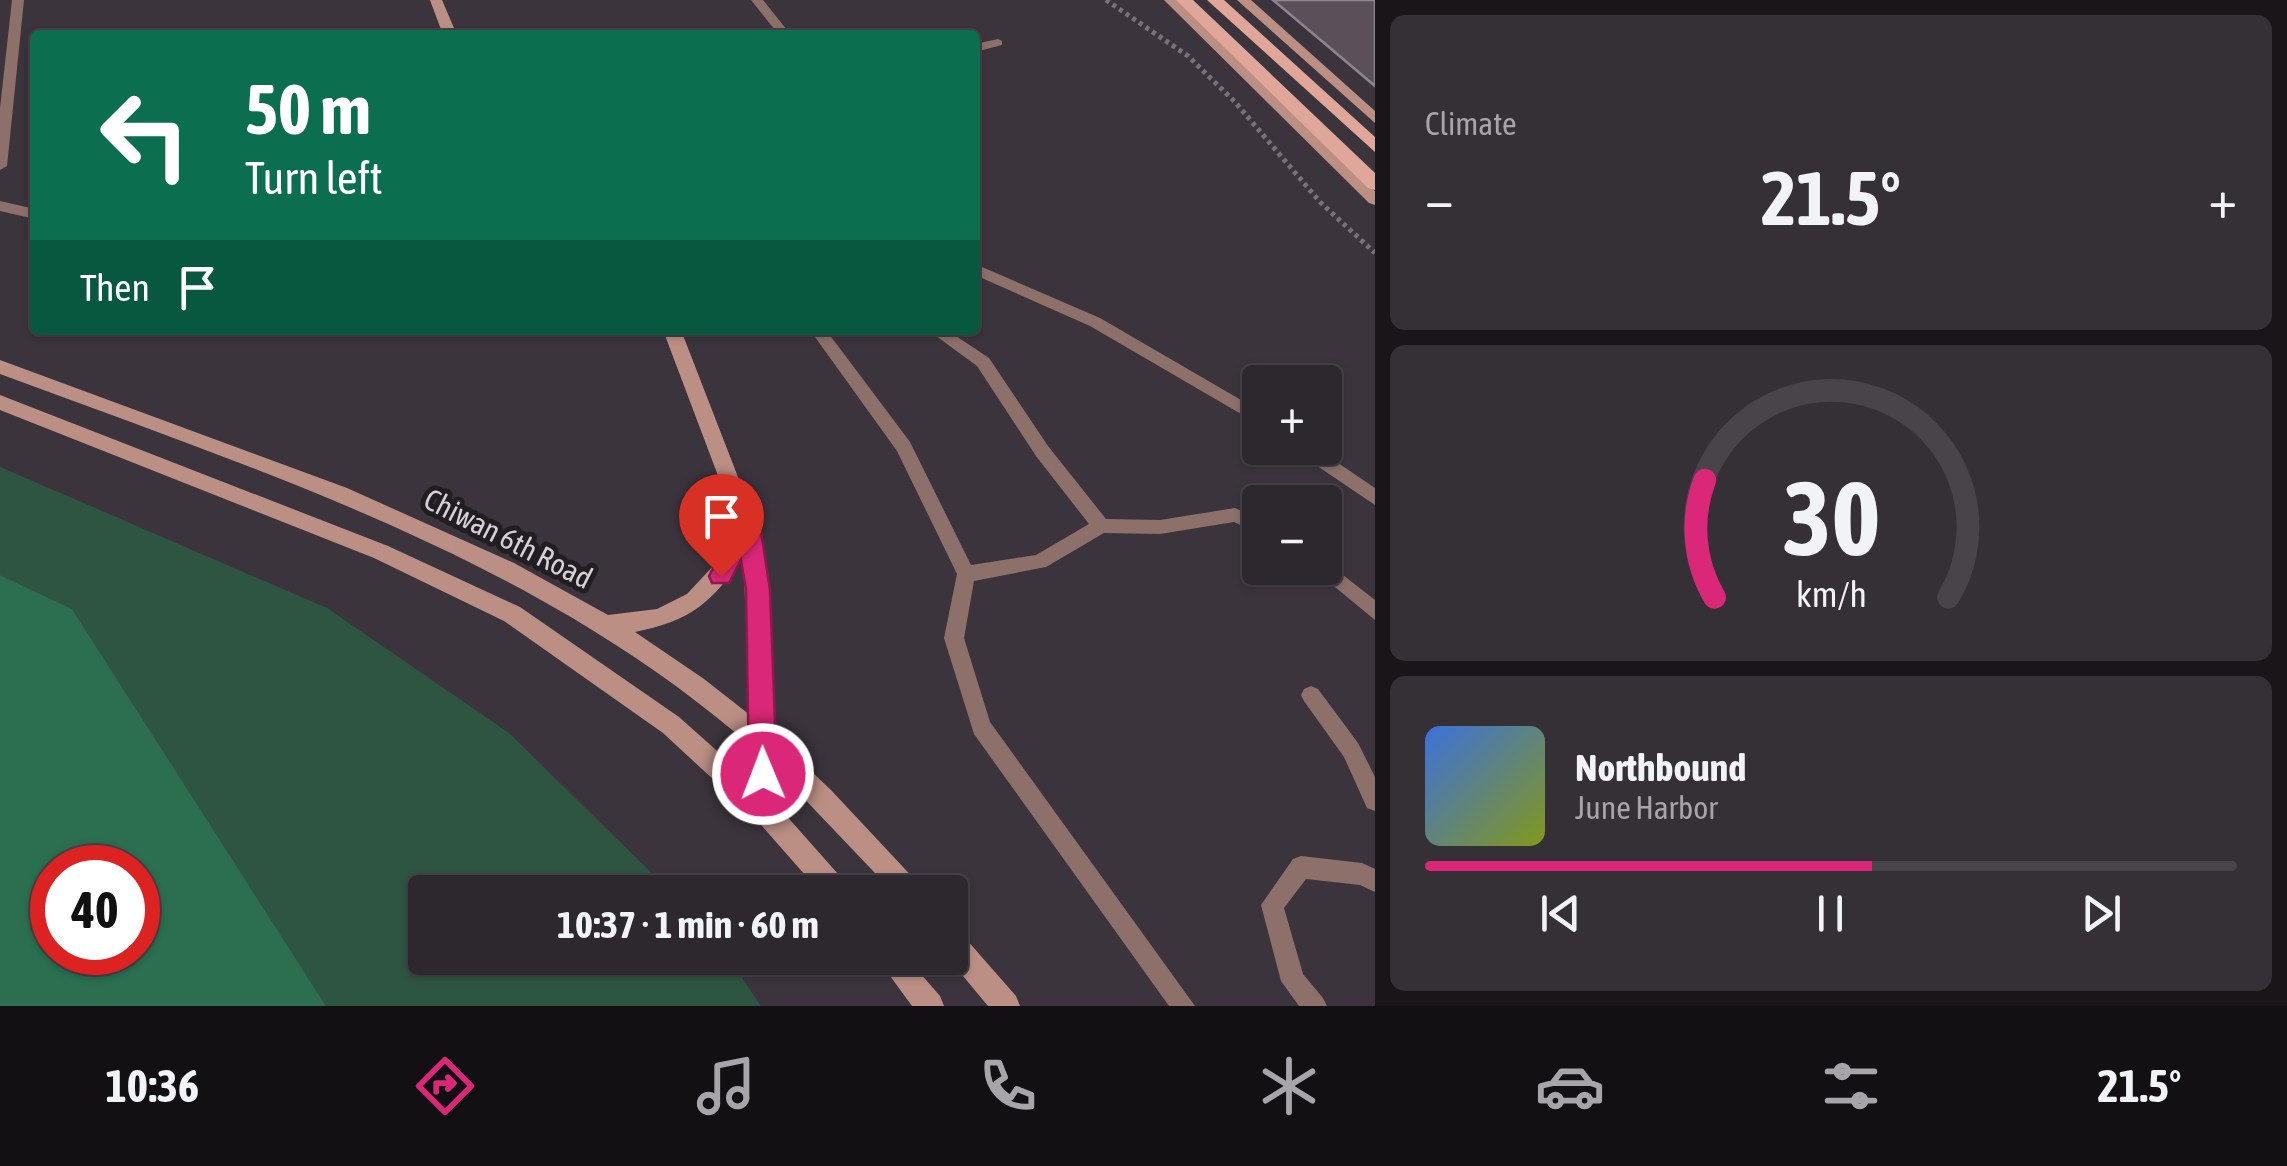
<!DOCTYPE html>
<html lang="en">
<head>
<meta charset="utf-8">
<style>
	body { margin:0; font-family:"Asap Condensed",sans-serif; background:#352f36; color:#f1f3f6; height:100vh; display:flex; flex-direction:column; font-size:38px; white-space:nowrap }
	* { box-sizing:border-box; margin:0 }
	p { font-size:32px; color:#a7a5aa }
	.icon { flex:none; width:55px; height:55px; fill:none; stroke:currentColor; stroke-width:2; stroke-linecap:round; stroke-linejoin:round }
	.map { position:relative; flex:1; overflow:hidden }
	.drawer { display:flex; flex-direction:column; gap:15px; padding:15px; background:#191519; width:912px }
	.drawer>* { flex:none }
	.top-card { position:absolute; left:30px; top:30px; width:950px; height:305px; border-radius:10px; box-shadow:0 2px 8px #0004,0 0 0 2px #48444a; background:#0b6e4f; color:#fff; overflow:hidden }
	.fabs { position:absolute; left:1242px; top:365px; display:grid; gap:20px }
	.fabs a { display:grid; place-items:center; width:100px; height:100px; border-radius:10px; background:#2d272e; box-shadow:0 2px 8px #0004,0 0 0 2px #48444a; font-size:50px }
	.speed { position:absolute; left:30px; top:845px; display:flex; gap:20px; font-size:50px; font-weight:700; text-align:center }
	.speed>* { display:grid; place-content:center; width:130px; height:130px; border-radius:50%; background:#2d272e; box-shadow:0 2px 8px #0004,0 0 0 2px #48444a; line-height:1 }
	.speed .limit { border:15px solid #d22; background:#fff; color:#111 }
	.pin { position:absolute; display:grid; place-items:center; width:85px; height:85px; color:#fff; margin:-102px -42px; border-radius:50% 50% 50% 0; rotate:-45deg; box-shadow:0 0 10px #0007 }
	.pin .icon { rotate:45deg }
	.me { position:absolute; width:110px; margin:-55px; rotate:359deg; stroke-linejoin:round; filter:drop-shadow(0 0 8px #0008) }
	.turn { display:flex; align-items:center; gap:35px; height:210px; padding:0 50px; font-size:45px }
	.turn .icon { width:130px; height:130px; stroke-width:2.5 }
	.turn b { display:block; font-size:70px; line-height:85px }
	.then { display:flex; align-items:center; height:95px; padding:0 50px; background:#0003; gap:20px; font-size:38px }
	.big { font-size:75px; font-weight:700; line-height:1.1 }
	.drawer .tile { flex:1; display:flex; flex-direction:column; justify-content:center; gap:15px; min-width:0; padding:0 35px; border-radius:15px; background:#352f36 }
	.drawer .dial { align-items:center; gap:0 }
	.dial svg { height:260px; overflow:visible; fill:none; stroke:#48444a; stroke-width:7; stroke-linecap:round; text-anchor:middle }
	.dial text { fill:#f1f3f6; stroke:none }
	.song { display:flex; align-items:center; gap:30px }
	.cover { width:120px; height:120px; border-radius:15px; background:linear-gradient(135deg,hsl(220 70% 55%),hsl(70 70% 35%)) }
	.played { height:10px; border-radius:5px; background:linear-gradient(90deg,#db2777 55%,#48444a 55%) }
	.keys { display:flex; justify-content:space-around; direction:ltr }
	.heat { display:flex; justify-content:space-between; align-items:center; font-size:55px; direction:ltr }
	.trip { position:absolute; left:408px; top:875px; width:560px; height:100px; border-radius:10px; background:#2d272e; box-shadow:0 2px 8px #0004,0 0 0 2px #48444a; font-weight:700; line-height:100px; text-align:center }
	.menu { display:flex; height:160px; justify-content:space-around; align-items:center; background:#121012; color:#a7a5aa }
	.menu .icon { width:70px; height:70px }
	.menu .current { color:#db2777 }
	.menu b { font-size:45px; color:#f1f3f6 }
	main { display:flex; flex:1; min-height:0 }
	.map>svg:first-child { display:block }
</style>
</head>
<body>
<main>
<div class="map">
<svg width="1375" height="1006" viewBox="0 0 1375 1006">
	<rect width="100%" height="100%" fill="#3c343d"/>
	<path fill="#2e5542" d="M0,467L327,608L509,733L671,892H425V958H729L761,1006H326L72,609L0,575Z"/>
	<path fill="#2b6f50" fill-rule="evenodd" d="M0,575L72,609L326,1006H0ZM52,868H138V952H52Z"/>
	<path fill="#59505a" stroke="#8d848e" stroke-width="2.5" d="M1273,0H1375V86L1317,37Z"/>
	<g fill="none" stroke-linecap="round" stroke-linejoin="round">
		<path stroke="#787179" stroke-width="5" stroke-dasharray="4 4" stroke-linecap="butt" d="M1106,0L1188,56L1235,102L1320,202L1375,253"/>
		<path fill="#8d706a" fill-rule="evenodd" d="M12,0H24L7,166L0,170V108Z
			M751,0H763L791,35H779Z
			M998,39L1002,41V45L975,52V44Z
			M975,264L1100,318L1260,411V425L1090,326L975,275Z
			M810,330H826L910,442L971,565L1036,555L1089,524L1036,456L977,366L928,330H947L989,358L1048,446L1106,519L1160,520L1235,508L1260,519V534L1234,522L1160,534L1104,533L1046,567L974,581L964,638L990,722L1195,1006H1169L974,734L944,638L957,574L897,451Z
			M1296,448H1316L1375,488V505L1298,453Z
			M1325,561L1375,600V620L1318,573L1315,568H1325Z
			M1311,686L1318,689L1358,743L1375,777V811L1367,808L1344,757L1304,701L1301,695L1304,689Z
			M1301,856L1362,863L1375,869V892L1360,885L1306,879L1284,908L1303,974L1323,998L1327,1006H1299L1281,981L1261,905L1293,859Z"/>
		<path fill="#8d706a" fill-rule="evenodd" d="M0,201L35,209V219L0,211Z"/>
		<path fill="#bc8f85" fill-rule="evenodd" d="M430,0H442L457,35H443Z
			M1164,0H1177L1375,191V205L1369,203Z
			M1237,0H1251L1375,111V123Z
			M663,330H681L762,539L770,617L774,736L831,790L918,883L922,892H893L775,768L776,804L846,883L850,892H820L755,818L663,733L504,621L374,558L0,410V395L388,546L520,607L679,717L751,781V746C535,558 263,472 0,374V360L347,488L514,563L608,615L657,609L687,594L715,564L737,526ZM743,554L750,715L704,679L635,632C690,621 715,602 743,554Z
			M950,927L959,931L1016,996L1020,1006H988L948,958Z
			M877,958H907L940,996L944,1006H912Z"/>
		<path fill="#e1a69a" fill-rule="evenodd" d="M1176,0H1193L1375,173V190L1368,188Z
			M1207,0H1224L1375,137V152Z"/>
	</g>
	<path fill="#db2777" stroke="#8e194d" stroke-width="2.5" d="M748,516L756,518L760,525L770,590L777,774L773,783L763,787L753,783L749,774L746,590L741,560L729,583H712L709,576L740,518Z"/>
	<g text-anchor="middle" stroke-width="10" stroke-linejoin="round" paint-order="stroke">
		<g font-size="30" fill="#d6d1d7" stroke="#211d21">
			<text transform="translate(508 539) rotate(27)" y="10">Chiwan 6th Road</text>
		</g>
	</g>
</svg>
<div class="fabs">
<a>+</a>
<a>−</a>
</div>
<div class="speed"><div class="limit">40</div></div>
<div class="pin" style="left:721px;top:576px;background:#d93025"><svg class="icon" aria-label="arrive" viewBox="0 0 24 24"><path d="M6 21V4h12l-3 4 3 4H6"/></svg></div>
<svg class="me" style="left:763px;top:774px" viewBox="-20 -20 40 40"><circle r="17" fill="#db2777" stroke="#fff" stroke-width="3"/><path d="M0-11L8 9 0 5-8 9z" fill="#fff"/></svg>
<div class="trip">10:37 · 1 min · 60 m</div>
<div class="top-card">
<div class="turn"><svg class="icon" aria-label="left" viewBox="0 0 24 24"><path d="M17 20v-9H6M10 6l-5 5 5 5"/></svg><div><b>50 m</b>Turn left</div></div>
<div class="then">Then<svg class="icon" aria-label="arrive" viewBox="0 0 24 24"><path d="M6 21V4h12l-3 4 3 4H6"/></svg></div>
</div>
</div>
<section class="drawer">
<div class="tile"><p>Climate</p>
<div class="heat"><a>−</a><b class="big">21.5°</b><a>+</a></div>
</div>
<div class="tile dial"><svg viewBox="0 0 100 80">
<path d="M14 69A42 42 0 1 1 86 69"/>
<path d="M14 69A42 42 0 0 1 11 33" stroke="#db2777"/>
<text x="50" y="56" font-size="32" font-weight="700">30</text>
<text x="50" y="72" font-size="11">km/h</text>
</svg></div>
<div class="tile">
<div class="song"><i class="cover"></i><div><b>Northbound</b><p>June Harbor</p></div></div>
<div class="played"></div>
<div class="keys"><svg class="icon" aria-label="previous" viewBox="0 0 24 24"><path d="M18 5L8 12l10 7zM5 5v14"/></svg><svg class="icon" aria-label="pause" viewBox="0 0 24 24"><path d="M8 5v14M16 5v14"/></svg><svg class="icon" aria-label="next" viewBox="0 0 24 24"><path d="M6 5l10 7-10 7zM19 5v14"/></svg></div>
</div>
</section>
</main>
<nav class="menu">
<b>10:36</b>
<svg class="icon current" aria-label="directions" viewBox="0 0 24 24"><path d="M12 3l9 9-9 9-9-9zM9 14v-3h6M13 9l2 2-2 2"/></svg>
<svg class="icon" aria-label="music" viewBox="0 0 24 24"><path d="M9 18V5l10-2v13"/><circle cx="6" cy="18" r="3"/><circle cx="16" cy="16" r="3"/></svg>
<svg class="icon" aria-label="phone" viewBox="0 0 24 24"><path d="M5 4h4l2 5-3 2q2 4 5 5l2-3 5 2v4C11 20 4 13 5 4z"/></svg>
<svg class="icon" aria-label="climate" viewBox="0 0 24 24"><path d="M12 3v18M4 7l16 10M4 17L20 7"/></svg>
<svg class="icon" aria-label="car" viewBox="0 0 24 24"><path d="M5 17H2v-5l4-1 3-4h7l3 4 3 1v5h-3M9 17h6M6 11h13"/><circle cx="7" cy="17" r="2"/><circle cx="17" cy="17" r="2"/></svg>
<svg class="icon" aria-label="filters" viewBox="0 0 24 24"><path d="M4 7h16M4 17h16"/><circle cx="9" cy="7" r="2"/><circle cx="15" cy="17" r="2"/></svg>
<b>21.5°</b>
</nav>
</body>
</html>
